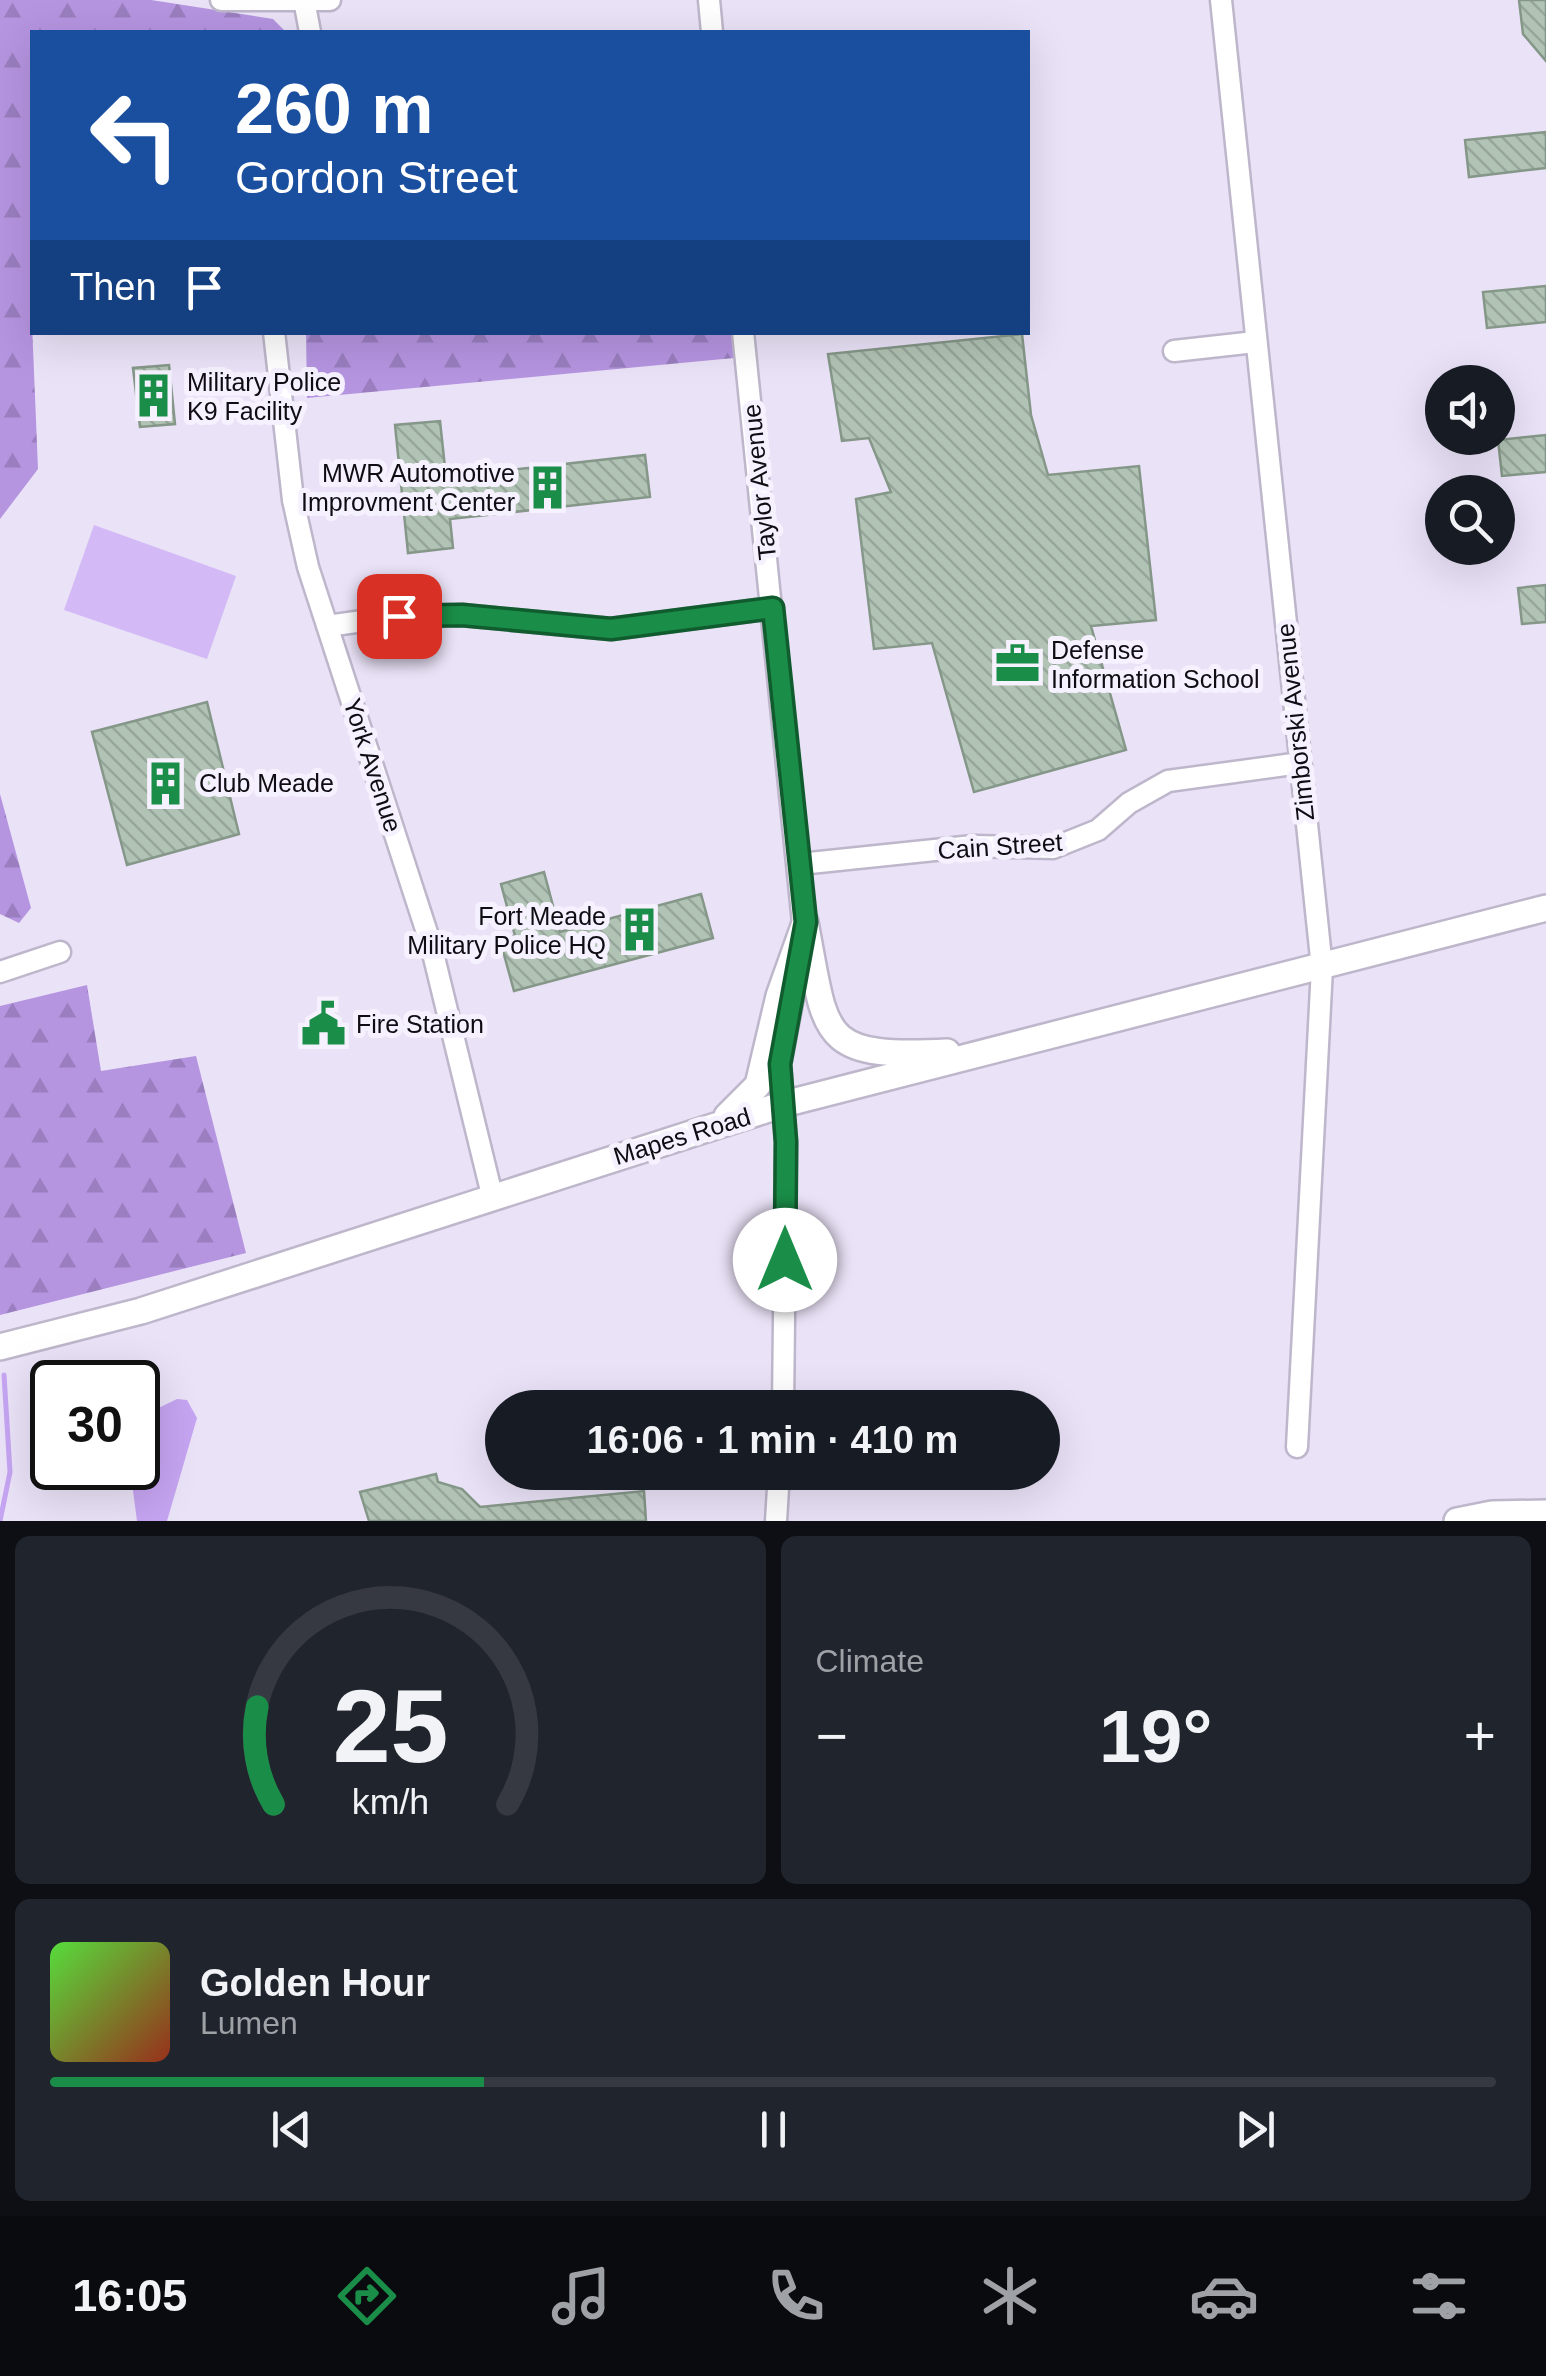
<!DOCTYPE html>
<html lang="en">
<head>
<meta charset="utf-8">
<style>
	body { margin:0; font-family:Arial,sans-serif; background:#20242c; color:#f1f3f6; height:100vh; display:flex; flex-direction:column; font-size:38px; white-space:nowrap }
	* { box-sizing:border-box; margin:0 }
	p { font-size:32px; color:#9ea1a6 }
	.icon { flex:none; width:55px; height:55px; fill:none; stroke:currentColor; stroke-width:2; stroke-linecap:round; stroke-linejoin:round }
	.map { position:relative; height:1521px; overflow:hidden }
	.panel { display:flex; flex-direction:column; gap:15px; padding:15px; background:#0d0f14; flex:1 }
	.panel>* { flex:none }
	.banner { position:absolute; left:30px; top:30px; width:1000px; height:305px; border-radius:0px; box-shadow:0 10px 40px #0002; background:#1a4fa0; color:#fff; overflow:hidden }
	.buttons { position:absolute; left:1425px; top:365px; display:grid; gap:20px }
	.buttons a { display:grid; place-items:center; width:90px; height:90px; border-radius:50%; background:#171b24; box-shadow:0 10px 40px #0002; font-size:50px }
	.speed { position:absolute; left:30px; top:1360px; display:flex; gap:20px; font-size:50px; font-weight:700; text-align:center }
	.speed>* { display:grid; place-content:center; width:130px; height:130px; border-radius:50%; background:#171b24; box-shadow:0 10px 40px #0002; line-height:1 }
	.speed .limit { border:5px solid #111; border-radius:15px; background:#fff; color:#111 }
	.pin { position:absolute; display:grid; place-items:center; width:85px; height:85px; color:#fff; margin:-42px; border-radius:20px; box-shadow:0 5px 15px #0006 }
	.me { position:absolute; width:110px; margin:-55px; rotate:0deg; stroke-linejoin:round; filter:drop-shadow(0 0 8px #0008) }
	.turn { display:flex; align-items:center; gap:35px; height:210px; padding:0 40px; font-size:45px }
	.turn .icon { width:130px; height:130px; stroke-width:2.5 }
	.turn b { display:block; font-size:70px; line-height:85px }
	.then { display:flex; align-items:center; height:95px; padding:0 40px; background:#0003; gap:20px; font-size:38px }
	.big { font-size:75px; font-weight:600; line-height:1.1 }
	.panel .widget { flex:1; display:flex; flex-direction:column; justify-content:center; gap:15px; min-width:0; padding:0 35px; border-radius:15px; background:#20242c }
	.panel .dial { align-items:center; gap:0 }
	.dial svg { height:260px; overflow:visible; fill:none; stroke:#363941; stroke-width:7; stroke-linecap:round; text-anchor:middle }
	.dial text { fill:#f1f3f6; stroke:none }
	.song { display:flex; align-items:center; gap:30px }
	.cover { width:120px; height:120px; border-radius:15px; background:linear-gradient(135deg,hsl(110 70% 55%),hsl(10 70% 35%)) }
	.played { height:10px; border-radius:5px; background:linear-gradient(90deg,#1a8e48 30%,#363941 30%) }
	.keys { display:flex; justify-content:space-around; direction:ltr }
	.heat { display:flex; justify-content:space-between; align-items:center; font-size:55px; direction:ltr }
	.panel .tiles { flex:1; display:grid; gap:15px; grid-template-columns:1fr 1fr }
	.widget:last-child { grid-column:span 2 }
	.trip { position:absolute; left:485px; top:1390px; width:575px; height:100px; border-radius:50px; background:#171b24; box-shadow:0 10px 40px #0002; font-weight:600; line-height:100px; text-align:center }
	.tab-bar { display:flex; height:160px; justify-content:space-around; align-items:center; background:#090b0e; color:#9ea1a6 }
	.tab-bar .icon { width:70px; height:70px }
	.tab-bar .current { color:#1a8e48 }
	.tab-bar b { font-size:45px; color:#f1f3f6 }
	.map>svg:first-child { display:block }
</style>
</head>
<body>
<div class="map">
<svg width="1546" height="1521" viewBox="0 0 1546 1521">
	<defs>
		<pattern id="forest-firs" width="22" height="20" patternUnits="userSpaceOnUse" patternTransform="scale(2.5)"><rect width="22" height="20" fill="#b594e0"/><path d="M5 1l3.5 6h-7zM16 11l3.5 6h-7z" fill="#9a7ebf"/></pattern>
		<pattern id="building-back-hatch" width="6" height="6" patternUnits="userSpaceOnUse" patternTransform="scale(2.5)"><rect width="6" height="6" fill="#b1c3b4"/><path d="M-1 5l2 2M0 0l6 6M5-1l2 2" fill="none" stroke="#97a69a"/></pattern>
	</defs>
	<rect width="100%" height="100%" fill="#eae2f7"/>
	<path fill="url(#forest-firs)" d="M0,0H151L273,19L286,32H32V324L38,469L0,519Z
		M306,333H731L734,358L307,398Z
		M0,794L31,908L19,923L0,914Z
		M87,985L101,1071L196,1056L246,1253L0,1315V1006Z"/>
	<path fill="#d3baf6" d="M94,525L236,576L207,659L64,610Z"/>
	<path fill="#c5a4f1" d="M177,1399L187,1400L197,1418L167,1521H137L130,1468H138V1407L146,1414Z"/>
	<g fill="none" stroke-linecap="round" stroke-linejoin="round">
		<path stroke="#c5a4f1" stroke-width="5" d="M0,1521L10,1472L4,1375"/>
	</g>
	<path fill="url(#building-back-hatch)" stroke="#859788" stroke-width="2.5" d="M1519,0H1546V61L1523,34Z
		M1546,132V168L1469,177L1465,140Z
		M1546,286V322L1487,328L1483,292Z
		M1022,334L1031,415L1048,475L1139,466L1156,620L1091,626L1126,750L974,792L932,643L874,649L856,499L891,492L869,438L842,441L828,354Z
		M169,365L175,424L140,427L133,368Z
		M440,421L446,477L645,455L650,497L450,519L453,548L408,553L395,425Z
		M1546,435V472L1502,476L1498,440Z
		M1546,585V622L1522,624L1518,588Z
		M207,702L239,834L127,865L92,732Z
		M544,872L560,932L701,894L713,938L514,991L500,940L515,936L501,884Z
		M436,1474L438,1482L462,1489L480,1507L644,1491L646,1521H369L360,1492Z"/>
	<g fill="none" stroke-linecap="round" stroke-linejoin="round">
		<defs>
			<path id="minor" d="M221,0H330
				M304,0L310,32
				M709,0L712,32
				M1221,0L1322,968L1297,1447
				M274,332L293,500L308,567L431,945L492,1195
				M743,332L804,933
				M1174,351L1255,342
				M327,626L399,616L462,615L611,629L773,608
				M800,864L973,846L1053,848L1098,830L1129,803L1168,781L1300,763
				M0,972L60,952
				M783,1408L786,1142L780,1065L799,967
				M776,1521L779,1472"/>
			<path id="tertiary" d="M805,922C827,1036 817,1059 947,1052
				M727,1116L758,1085L779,996L804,926
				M0,1347L141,1311L784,1104L1546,908
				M1457,1521L1492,1514L1546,1513"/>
		</defs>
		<use href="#minor" stroke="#beb6ca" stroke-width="25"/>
		<use href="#tertiary" stroke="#beb6ca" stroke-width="30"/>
		<use href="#minor" stroke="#fff" stroke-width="20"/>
		<use href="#tertiary" stroke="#fff" stroke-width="25"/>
	</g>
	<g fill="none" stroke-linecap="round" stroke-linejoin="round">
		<defs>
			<path id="route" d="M399,616L462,615L611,629L773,608L806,922L780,1064L786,1142L785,1260"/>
		</defs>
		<use href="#route" stroke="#115c2f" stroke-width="25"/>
		<use href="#route" stroke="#1a8e48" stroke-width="18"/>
	</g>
	<defs>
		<symbol id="building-bare" viewBox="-9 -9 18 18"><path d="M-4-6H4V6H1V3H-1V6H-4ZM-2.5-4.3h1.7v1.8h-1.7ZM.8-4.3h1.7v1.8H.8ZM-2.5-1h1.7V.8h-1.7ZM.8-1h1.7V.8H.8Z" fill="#1a8e48" stroke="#f6f1fe" stroke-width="2.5" paint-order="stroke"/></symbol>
		<symbol id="office-bare" viewBox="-9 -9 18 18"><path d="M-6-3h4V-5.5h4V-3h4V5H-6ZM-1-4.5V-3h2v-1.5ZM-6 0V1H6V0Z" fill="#1a8e48" stroke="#f6f1fe" stroke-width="2.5" paint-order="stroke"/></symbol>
		<symbol id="civic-bare" viewBox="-9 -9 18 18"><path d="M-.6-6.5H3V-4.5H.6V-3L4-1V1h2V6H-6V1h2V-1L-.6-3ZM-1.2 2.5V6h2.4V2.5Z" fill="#1a8e48" stroke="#f6f1fe" stroke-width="2.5" paint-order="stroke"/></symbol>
	</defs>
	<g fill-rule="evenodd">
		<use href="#building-bare" x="122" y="364" width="63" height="63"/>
		<use href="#building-bare" x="516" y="456" width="63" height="63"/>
		<use href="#office-bare" x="986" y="632" width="63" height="63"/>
		<use href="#building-bare" x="134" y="752" width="63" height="63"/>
		<use href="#building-bare" x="608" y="898" width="63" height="63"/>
		<use href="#civic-bare" x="292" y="992" width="63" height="63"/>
	</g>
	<g text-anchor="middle" stroke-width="10" stroke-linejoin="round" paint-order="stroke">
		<g font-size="25" fill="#0f0c13" stroke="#f6f1fe" text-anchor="start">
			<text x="187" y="391">Military Police<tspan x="187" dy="29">K9 Facility</tspan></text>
			<text x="515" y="482" text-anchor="end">MWR Automotive<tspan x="515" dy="29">Improvment Center</tspan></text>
			<text x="1051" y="659">Defense<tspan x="1051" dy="29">Information School</tspan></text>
			<text x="199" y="792">Club Meade</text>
			<text x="606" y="925" text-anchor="end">Fort Meade<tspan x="606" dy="29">Military Police HQ</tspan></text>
			<text x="356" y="1033">Fire Station</text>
		</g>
		<g font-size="25" fill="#0f0c13" stroke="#f6f1fe">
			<text transform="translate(759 482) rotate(-96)" y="9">Taylor Avenue</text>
			<text transform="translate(1295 722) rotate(-96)" y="9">Zimborski Avenue</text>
			<text transform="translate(373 765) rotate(72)" y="9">York Avenue</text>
			<text transform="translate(1000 846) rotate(-4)" y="9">Cain Street</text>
			<text transform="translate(682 1136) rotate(-17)" y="9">Mapes Road</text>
		</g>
	</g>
</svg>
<div class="buttons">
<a><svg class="icon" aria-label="sound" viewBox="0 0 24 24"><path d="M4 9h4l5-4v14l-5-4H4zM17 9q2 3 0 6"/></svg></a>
<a><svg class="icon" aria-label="search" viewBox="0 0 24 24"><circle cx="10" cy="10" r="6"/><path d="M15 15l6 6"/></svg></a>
</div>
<div class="speed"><div class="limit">30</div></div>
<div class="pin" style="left:399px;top:616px;background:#d93025"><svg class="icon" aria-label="arrive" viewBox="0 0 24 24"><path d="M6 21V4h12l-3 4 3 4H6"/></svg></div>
<svg class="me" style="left:785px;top:1260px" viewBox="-20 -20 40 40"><circle r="19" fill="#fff"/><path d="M0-13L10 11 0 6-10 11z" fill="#1a8e48"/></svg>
<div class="trip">16:06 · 1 min · 410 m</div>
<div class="banner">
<div class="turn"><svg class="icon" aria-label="left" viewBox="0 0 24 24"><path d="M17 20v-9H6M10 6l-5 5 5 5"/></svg><div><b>260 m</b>Gordon Street</div></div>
<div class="then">Then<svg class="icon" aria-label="arrive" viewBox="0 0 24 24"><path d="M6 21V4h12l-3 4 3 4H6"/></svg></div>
</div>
</div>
<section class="panel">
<div class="tiles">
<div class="widget dial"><svg viewBox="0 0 100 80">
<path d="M14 69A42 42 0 1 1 86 69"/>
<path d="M14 69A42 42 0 0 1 9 39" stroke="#1a8e48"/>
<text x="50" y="56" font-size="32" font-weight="700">25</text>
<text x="50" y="72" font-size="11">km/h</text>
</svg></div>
<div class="widget"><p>Climate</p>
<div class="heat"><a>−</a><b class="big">19°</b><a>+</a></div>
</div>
<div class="widget">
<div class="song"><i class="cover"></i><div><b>Golden Hour</b><p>Lumen</p></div></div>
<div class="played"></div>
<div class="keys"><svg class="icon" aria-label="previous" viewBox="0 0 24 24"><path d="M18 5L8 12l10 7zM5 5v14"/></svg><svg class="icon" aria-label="pause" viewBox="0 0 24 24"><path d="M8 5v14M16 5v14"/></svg><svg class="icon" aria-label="next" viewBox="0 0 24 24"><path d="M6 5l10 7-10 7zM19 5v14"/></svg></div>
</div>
</div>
</section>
<nav class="tab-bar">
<b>16:05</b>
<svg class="icon current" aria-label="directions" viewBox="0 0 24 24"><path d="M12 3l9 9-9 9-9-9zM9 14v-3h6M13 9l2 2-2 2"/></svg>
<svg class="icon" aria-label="music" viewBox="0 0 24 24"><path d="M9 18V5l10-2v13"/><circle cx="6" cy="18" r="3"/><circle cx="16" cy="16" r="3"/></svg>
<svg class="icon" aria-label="phone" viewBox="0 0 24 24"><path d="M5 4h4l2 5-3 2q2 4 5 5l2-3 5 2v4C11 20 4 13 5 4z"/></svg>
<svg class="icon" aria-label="climate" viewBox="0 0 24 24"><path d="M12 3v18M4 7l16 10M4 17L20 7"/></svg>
<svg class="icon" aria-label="car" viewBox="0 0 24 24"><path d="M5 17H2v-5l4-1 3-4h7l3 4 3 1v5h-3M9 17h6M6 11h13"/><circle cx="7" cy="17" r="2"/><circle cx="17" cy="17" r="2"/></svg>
<svg class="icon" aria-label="filters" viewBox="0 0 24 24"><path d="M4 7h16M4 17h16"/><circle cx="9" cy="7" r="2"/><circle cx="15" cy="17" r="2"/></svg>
</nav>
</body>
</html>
